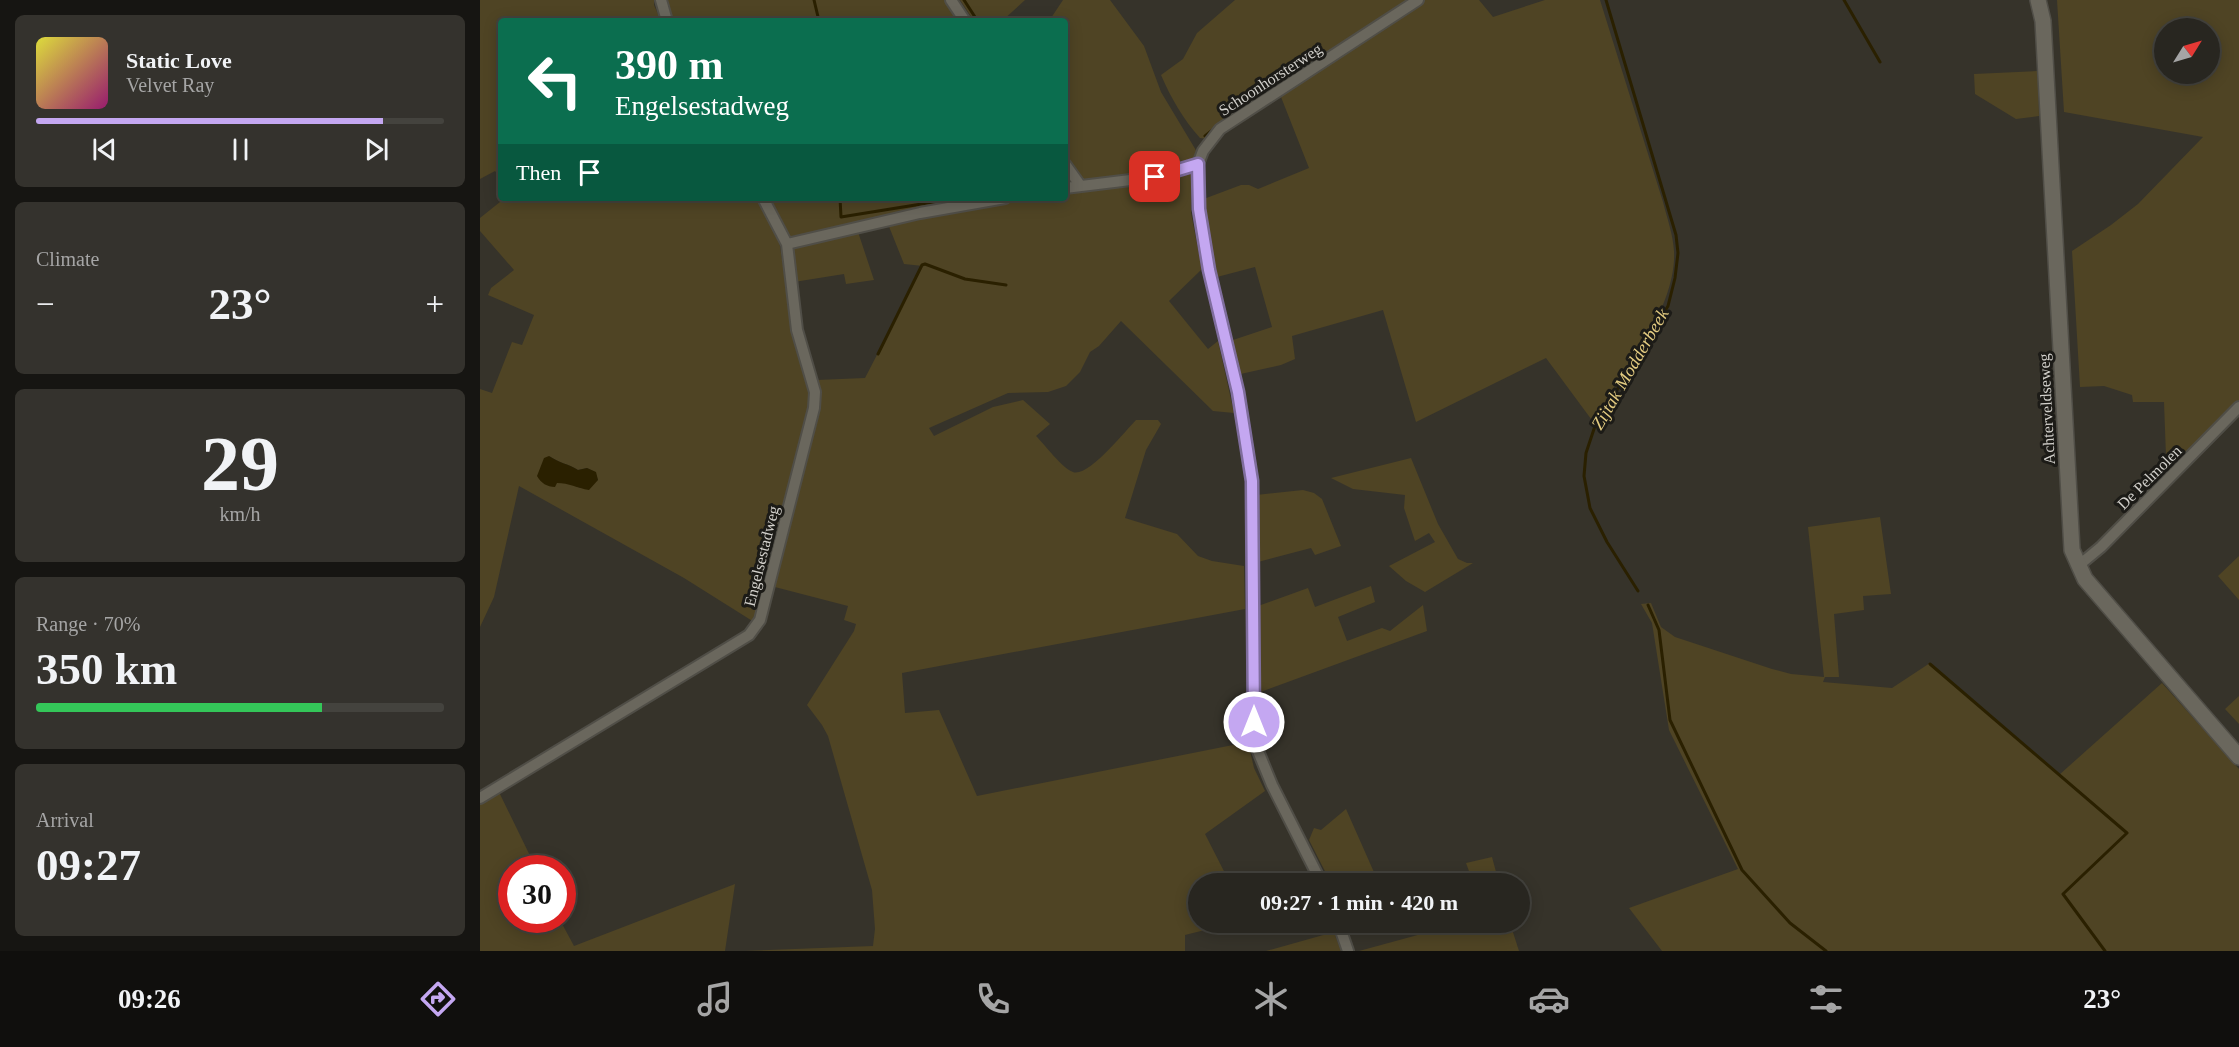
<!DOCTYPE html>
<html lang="en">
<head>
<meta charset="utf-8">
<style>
	body { margin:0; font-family:"Times New Roman",serif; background:#34322d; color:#f1f3f6; height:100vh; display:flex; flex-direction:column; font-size:22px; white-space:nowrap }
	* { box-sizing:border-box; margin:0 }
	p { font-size:20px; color:#a5a5a5 }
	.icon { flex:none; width:33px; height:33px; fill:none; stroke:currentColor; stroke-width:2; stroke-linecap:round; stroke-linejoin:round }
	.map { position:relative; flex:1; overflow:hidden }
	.side { display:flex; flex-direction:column; gap:15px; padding:15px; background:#161512; width:480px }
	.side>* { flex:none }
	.guide { position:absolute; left:18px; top:18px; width:570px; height:183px; border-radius:6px; box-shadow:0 3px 15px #0003,0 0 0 2px #44433e; background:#0b6e4f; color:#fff; overflow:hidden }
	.needle { width:39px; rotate:53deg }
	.controls { position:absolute; left:1674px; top:18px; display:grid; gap:12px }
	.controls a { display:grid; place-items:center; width:66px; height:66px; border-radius:50%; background:#282620; box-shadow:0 3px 15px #0003,0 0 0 2px #44433e; font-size:30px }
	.speed { position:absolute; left:18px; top:855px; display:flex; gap:12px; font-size:30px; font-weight:700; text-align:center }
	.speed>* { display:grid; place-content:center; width:78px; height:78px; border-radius:50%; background:#282620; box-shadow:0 3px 15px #0003,0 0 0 2px #44433e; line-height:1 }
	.speed .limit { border:9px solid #d22; background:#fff; color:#111 }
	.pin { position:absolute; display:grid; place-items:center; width:51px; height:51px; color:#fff; margin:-26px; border-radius:12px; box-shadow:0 3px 9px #0006 }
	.me { position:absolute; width:66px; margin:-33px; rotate:0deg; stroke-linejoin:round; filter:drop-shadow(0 0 4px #0008) }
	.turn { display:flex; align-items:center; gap:21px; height:126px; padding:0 18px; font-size:27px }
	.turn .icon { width:78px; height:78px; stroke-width:2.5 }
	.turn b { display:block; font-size:42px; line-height:51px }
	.then { display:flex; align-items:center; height:57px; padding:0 18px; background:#0003; gap:12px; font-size:22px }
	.big { font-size:45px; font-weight:700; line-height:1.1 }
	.side .widget { flex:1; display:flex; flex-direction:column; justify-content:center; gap:9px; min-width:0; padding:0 21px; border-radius:9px; background:#34322d }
	.side .dial { align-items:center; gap:0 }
	.dial b { font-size:78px; line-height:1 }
	.song { display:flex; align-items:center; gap:18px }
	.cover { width:72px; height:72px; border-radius:9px; background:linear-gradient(135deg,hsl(60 70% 55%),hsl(320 70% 35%)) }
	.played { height:6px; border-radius:3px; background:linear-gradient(90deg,#c4a7f1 85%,#44433e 85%) }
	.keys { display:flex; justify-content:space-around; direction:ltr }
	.heat { display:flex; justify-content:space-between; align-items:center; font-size:33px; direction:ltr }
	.charge { height:9px; border-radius:4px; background:linear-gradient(90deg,#34c759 70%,#44433e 0) }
	.trip { position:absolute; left:708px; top:873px; width:342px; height:60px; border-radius:30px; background:#282620; box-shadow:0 3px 15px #0003,0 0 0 2px #44433e; font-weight:700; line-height:60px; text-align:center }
	.tab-bar { display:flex; height:96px; justify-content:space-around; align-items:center; background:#100f0d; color:#a5a5a5 }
	.tab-bar .icon { width:42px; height:42px }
	.tab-bar .active { color:#c4a7f1 }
	.tab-bar b { font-size:27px; color:#f1f3f6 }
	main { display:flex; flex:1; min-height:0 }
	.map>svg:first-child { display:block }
</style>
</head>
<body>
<main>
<section class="side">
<div class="widget">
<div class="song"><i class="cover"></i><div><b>Static Love</b><p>Velvet Ray</p></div></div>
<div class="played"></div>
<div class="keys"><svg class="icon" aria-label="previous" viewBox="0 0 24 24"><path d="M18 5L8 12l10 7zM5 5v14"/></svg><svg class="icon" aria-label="pause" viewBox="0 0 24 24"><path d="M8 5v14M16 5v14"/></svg><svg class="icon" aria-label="next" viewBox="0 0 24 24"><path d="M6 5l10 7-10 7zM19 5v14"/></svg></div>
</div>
<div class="widget"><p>Climate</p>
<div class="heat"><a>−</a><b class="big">23°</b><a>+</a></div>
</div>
<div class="widget dial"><b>29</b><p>km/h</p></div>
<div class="widget"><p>Range · 70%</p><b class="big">350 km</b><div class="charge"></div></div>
<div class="widget"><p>Arrival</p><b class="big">09:27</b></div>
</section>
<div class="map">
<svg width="1759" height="951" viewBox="0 0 1759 951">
	<rect width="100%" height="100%" fill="#36332a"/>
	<path fill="#4f4424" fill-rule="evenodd" d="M0,0H174V5L181,21H21V178L15,171L0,179Z
		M181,0H471L484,21H187Z
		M480,0H545L522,21H494Z
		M583,0H630L664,46L681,92L717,152L713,160L690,169L603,181L585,156V21H569Z
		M755,0H930L728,139L720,138C703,119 691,98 681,75L703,59L717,33Z
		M943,0H999L1013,17L1065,0H1120L1183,202C1187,218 1193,234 1194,251C1197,307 1142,376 1114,423L1066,358L936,422L903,310L812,336L815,359L801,365L756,375L750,341L792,327L775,267L737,277L721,200L761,185H769L778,189L829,168L801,97L818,82Z
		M1577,0H1759V404L1684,479H1681L1680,457L1686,456L1684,402H1653L1652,395L1624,386L1600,387L1592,251L1631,225L1658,204L1723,137L1584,112ZM1684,28H1730V74H1684Z
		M1558,71L1559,116L1536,119L1495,94L1494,74Z
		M711,170V213L722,269L689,301L728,349L738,341L754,413L733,411L641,321L619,346L610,352L600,372L586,386L568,392L528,393L449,428L454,436L513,407L543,400L570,424L556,436C565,445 582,468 593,472C608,478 646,430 656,420H678L681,424L666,450L645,518L697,534L718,556L732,561L764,566L765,609L422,673L425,713L459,710L497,796L768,742L774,768L785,791L725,834L750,883L718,884V922L753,923L705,935V951H265L393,946L395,929L392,890L348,736L342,725L327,705L374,631L376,624L364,620L368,606L291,586L337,407L340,389L337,380L385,378L443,266L424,264L408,224L478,207L540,198H585V191Z
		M25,198H276L299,240L314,338L319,357L329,380L332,399L276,618L274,622L204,578L39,486L14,597L0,627V389L12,393L32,342L42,345L54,315L8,295L11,288L34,270L0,231V218ZM69,456C79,463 89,464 98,470L107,468L115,472L118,480L100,488L89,483H77Z
		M285,198H472L473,199L353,229L306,237Z
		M378,232L394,280L366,284L364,274L314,282L310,251L315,246Z
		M931,458L958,524L978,559L987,563H993L945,592L926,581L909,566L955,542L949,533L935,541L924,508L925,495L873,489L851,478Z
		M823,490L834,493L842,499L861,546L835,555L831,548L778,562L776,495Z
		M1400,517L1411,594L1383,596L1384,610L1354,614L1359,677H1345L1343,682L1412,688L1450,663L1579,775L1682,683L1759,769V951H1182L1149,908L1258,869L1189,730L1172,623L1161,604L1171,603L1181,627L1195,637L1292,669L1311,674L1344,677L1328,527Z
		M1759,556V600L1738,576Z
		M891,586L895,602L858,617L867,641L902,628L910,631L943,605L947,631L778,693V606L828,588L835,607Z
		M1759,696V724L1745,709Z
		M18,790L56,868H32V920H80L94,946L255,884L245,951H0V802Z
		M866,809L897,879L887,883H851L829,840L834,828L841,830Z
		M1012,857L1019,883H966L990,874L986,863Z
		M965,923H1030L1039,951H879L967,927Z
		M854,932L861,951H786Z"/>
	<path fill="#2a2000" d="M69,456C79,463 89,464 98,470L107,468L116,472L118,480L109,490C97,488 89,483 77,483L75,487C67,487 61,483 57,476L64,458Z"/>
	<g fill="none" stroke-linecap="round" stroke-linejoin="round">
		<path stroke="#2a2000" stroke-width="3" d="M334,0L339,21
			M484,0L495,17
			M1126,0L1196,235L1198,253L1195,278L1188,306L1115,426L1106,453L1104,476L1110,508L1127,542L1158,591
			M1364,0L1400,62
			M725,136L753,114L834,62
			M360,198L361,217L454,202
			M470,198L475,201H481
			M398,354L442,265L445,264L485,279L526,285
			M1168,605L1179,630L1190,720L1262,870L1310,923L1346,951
			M1450,664L1647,833L1583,894L1625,951"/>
		<defs>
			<path id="street" d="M181,0L187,21
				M471,0L485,21
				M585,164L600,185
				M585,188L675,177L718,164
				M307,244L440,213L525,198
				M1598,566L1621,547L1759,407
				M0,798L246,649L269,635L280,620L334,408L335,392L317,330L307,244L283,198
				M842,884L792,785L778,751L774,722L772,481L758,392L729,270L719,209L718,164L723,151L740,129L938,0
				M858,922L868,951"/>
			<path id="secondary" d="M1558,0L1563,21L1592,550L1605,579L1759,757"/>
		</defs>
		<use href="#street" stroke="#504e47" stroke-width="14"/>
		<use href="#secondary" stroke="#504e47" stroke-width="18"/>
		<use href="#street" stroke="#6a675d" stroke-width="10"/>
		<use href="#secondary" stroke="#6a675d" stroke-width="15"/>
	</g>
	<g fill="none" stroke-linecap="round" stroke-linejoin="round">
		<defs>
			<path id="route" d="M675,177L718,164L719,209L729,270L758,392L772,481L774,722"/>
		</defs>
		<use href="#route" stroke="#7f6d9d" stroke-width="15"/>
		<use href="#route" stroke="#c4a7f1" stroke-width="10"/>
	</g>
	<g text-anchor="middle" stroke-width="6" stroke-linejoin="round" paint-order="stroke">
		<g font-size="16" fill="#d3d1cc" stroke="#1c1b17">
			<text transform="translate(790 79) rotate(-33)" y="6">Schoonhorsterweg</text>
			<text transform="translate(1566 409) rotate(-93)" y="6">Achterveldseweg</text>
			<text transform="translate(1669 477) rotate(-45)" y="6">De Pelmolen</text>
			<text transform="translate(281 556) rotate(-76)" y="6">Engelsestadweg</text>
		</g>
		<g font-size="18" font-style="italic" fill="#e3cb80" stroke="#1c1b17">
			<text transform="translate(1150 369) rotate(-60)" y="6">Zijtak Modderbeek</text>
		</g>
	</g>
</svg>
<div class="controls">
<a><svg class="needle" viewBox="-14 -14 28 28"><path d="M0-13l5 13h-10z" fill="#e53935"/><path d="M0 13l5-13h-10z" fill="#a5a5a5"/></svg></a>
</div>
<div class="speed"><div class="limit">30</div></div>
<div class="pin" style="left:675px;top:177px;background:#d93025"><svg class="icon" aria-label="arrive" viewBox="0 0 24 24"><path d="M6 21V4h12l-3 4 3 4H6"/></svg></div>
<svg class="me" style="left:774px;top:722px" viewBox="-20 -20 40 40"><circle r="17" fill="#c4a7f1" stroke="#fff" stroke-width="3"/><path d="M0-11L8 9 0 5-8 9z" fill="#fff"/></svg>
<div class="trip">09:27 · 1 min · 420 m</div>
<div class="guide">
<div class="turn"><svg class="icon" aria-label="left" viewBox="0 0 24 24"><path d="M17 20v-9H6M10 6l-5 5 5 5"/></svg><div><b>390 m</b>Engelsestadweg</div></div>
<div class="then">Then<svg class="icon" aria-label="arrive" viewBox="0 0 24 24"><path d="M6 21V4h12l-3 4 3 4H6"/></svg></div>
</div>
</div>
</main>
<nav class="tab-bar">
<b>09:26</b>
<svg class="icon active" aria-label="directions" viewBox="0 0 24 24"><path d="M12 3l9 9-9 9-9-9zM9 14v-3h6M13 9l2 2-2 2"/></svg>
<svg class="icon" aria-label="music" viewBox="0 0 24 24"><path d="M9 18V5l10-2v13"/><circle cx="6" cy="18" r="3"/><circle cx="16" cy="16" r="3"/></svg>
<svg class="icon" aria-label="phone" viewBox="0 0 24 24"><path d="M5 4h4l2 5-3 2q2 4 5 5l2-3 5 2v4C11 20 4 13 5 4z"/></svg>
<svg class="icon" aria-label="climate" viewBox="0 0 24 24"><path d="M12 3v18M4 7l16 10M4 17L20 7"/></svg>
<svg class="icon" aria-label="car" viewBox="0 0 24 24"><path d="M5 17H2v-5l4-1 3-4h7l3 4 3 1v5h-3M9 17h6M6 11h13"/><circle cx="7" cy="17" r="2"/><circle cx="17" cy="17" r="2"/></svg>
<svg class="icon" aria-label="filters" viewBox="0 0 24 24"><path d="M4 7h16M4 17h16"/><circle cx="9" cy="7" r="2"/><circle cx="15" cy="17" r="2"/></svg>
<b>23°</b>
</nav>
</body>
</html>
